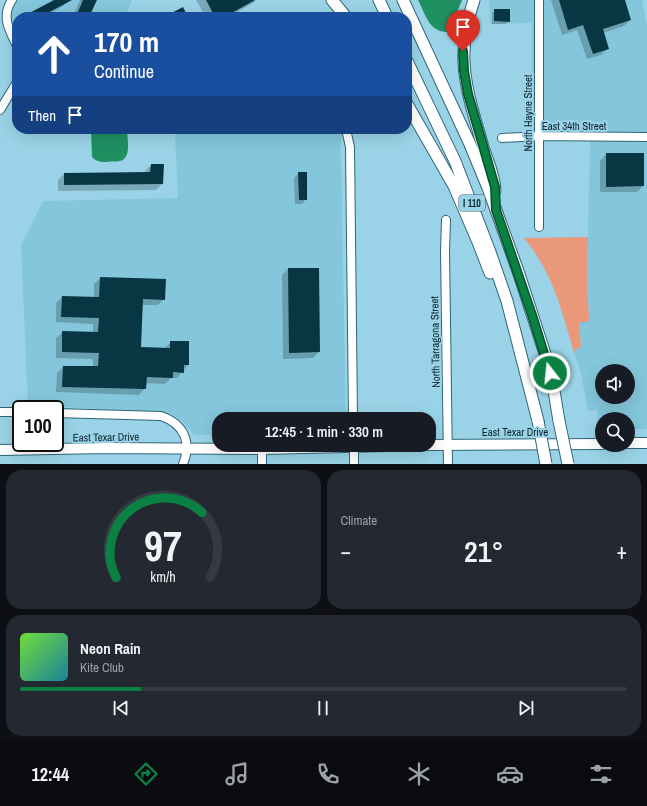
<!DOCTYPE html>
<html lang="en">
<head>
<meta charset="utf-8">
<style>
	body { margin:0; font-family:"Archivo Narrow",sans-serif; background:#242831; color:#f1f3f6; height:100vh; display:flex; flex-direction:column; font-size:15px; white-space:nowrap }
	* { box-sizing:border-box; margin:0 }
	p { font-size:13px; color:#9ea1a6 }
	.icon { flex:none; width:22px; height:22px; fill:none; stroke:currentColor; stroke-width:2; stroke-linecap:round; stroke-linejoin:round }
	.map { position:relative; height:464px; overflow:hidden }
	.drawer { display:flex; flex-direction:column; gap:6px; padding:6px; background:#0d0f14; flex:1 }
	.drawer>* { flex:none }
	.banner { position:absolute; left:12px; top:12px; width:400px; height:122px; border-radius:16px; box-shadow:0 4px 16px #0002; background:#1a4fa0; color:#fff; overflow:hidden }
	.buttons { position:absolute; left:595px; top:364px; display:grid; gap:8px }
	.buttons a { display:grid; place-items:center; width:40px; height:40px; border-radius:50%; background:#171b24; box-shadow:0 4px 16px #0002; font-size:20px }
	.speed { position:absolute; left:12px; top:400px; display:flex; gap:8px; font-size:20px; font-weight:700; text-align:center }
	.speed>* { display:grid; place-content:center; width:52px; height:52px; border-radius:50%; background:#171b24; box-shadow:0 4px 16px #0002; line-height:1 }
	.speed .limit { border:2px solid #111; border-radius:6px; background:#fff; color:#111 }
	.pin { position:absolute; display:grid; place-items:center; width:34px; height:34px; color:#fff; margin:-41px -17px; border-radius:50% 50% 50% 0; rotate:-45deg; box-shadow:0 0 4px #0007 }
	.pin .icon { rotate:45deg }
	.me { position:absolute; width:44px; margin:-22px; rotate:344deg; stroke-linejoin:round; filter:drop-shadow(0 0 3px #0008) }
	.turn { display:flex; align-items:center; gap:14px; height:84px; padding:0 16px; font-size:18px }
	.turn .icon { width:52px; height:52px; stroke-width:2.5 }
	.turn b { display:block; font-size:28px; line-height:34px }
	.then { display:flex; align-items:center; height:38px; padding:0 16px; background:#0003; gap:8px; font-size:15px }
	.big { font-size:30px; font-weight:600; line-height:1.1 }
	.drawer .tile { flex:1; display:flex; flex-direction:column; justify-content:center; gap:6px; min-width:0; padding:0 14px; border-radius:16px; background:#242831 }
	.drawer .dial { align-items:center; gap:0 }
	.dial svg { height:104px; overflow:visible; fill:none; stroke:#363941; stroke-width:7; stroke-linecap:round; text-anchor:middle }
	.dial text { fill:#f1f3f6; stroke:none }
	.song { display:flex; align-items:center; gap:12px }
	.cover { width:48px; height:48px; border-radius:6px; background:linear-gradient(135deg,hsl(100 70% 55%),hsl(190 70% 35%)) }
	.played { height:4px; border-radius:2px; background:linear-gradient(90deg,#0b8043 20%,#363941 20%) }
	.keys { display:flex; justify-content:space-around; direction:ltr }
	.heat { display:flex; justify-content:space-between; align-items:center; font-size:22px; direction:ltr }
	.drawer .tiles { flex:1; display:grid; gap:6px; grid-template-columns:1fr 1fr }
	.tile:last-child { grid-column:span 2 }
	.trip { position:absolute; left:212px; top:412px; width:224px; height:40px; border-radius:16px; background:#171b24; box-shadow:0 4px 16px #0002; font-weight:600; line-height:40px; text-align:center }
	.tabs { display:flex; height:64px; justify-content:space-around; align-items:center; background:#090b0e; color:#9ea1a6 }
	.tabs .icon { width:28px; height:28px }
	.tabs .selected { color:#0b8043 }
	.tabs b { font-size:18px; color:#f1f3f6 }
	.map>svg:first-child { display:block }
</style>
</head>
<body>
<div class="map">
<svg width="647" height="464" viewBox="0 0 647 464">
	<rect width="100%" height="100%" fill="#9ad3e7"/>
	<path fill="#84c6db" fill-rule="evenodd" d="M17,0H132L125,17H17V29L13,31L10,20L11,10Z
		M489,0H536L535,132L532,133V23L490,24Z
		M543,0H642L647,25V133L542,132Z
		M187,129H341L342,131L340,150L341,155L346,419H219V435H194L184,423L171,413L28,405L21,246L43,201L178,198L175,135Z
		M590,141H647V429H628V419H602V429H599L597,410L588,411L581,374L574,352L581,346L579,323L589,320L587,277ZM602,371H628V397H602Z"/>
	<path fill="#ea987a" d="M588,237L587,277L589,321L579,323L581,346L574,352C561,309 553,273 524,238Z"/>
	<path fill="#1e9062" d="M418,0H462L449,32C429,33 426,15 418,0Z
		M91,129H127C127,138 132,158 120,161C116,162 111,161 107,162C101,162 97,162 92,157Z"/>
	<path fill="#0003" d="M56,0H66L67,2L63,6L43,17H25Z
		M80,0H95L88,17H73Z
		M196,0H256L253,3L230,16L231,17H206Z
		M551,0H624L630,20L624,26L603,33L608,48L601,55L587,59L577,30L562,35Z
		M495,10L509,21L506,24H492V13Z
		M17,21V31L14,32L11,26Z
		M606,154L643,186L637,192H600V161Z
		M151,165L162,184L156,190L58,191V180L64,174L145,173V171Z
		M299,173L306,199L302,204H295L294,178Z
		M288,269H318L319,352L313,358L283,359L282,275Z
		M100,278L164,299L158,305H141L140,348H165L171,342L188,365L177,378H171L165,384L145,383V388L139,395L56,392L57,373L63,367H93V359L56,358V338L63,332L93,333V324L56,322V303L62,297L94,298V284Z"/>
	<path fill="#083643" d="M54,0H72L40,17H22Z
		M83,0H97L89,17H76Z
		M206,0H255L230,14L232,17H215Z
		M559,0H625L631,20L603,29L609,49L593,54L583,25L568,30Z
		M183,7L188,17H164Z
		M494,9H510V22L494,21Z
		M606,153H644V186L606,187Z
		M151,164H164L163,184L64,185V173L150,172Z
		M298,172H307V200H299Z
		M288,268H319L320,352L289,353Z
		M100,277L166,279L165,300L143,299L141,347L170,348V341H189V365H184V373L173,372V378L147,377L146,389L62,387L63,366H98L99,353L62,352V331L98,332L99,318L61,317L62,296L99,297Z"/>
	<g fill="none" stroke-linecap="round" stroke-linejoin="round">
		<defs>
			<path id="minor" d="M12,0C1,16 9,30 17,46
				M539,0V227
				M0,110L17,82
				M346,129L350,147L353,419
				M502,138L539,136L647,137
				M446,220L445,251L448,464
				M0,412H21
				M55,413L161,416C184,424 192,442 183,464
				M354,445V464
				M262,449V464"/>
			<path id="major" d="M628,443H647
				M429,445L602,444
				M0,450L105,448L262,449L428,445"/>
			<path id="highway" d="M332,0L346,17
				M379,0L387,17
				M403,0L469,142L488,188L518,271L547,360L553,385L559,421
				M474,0C454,57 467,91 483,147C487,160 495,176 495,191
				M407,61L455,161L490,252L507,301L538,421
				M407,104L454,186L478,242L490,273"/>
		</defs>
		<use href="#minor" stroke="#2d6677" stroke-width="10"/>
		<use href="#major" stroke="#2d6677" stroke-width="12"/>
		<use href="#highway" stroke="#2d6677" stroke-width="13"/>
		<use href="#minor" stroke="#fff" stroke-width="8"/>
		<use href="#major" stroke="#fff" stroke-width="10"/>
		<use href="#highway" stroke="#fff" stroke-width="11"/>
		<defs>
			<path id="highway-bridge" d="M538,421L546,464
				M559,421L568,464"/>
		</defs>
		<use href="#highway-bridge" stroke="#2d6677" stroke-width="13" stroke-linecap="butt"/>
		<use href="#highway-bridge" stroke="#fff" stroke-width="11"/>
	</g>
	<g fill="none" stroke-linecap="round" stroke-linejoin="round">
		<defs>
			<path id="route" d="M463,51L464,71L468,94L495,187L496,210L532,315L550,373"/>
		</defs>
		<use href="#route" stroke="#07532c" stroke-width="10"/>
		<use href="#route" stroke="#0b8043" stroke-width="7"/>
	</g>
	<g text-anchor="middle" stroke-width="4" stroke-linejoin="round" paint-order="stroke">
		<rect fill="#9ad3e7" stroke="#375864" stroke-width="1" x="459" y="195" width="26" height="16" rx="3"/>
		<g font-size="10" font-weight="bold" fill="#0d242c">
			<text x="472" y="207">I 110</text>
		</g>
		<g font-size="11" fill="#0d242c" stroke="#9ad3e7">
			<text transform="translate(528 113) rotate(-90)" y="4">North Hayne Street</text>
			<text x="574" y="130">East 34th Street</text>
			<text transform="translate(435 342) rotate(-91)" y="4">North Tarragona Street</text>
			<text x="515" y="436">East Texar Drive</text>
			<text transform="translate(106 437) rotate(-1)" y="4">East Texar Drive</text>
		</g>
	</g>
</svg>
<div class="buttons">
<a><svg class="icon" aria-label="sound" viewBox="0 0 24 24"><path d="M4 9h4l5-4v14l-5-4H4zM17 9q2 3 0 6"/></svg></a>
<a><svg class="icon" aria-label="search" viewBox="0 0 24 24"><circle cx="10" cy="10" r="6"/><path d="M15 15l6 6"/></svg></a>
</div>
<div class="speed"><div class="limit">100</div></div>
<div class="pin" style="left:463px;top:51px;background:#d93025"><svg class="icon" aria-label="arrive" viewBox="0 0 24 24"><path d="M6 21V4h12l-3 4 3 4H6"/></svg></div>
<svg class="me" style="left:550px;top:373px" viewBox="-20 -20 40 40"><circle r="17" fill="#0b8043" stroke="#fff" stroke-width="3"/><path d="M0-11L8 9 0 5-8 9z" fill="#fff"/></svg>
<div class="trip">12:45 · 1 min · 330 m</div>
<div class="banner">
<div class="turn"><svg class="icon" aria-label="ahead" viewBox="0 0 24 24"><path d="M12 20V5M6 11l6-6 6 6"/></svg><div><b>170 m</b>Continue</div></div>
<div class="then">Then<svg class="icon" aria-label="arrive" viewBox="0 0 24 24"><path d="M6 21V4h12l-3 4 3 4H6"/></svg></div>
</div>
</div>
<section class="drawer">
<div class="tiles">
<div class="tile dial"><svg viewBox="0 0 100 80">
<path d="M14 69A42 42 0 1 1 86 69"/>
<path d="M14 69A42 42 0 0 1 80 19" stroke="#0b8043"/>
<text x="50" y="56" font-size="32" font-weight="700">97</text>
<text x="50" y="72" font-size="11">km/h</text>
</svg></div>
<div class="tile"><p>Climate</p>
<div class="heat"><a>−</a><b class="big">21°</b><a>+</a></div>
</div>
<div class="tile">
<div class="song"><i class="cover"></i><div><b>Neon Rain</b><p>Kite Club</p></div></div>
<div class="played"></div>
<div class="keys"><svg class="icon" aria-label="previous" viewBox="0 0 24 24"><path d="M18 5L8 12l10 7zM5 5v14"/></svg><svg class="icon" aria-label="pause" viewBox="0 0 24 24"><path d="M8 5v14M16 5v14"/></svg><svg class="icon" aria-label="next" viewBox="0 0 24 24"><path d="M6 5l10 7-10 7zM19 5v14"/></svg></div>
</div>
</div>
</section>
<nav class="tabs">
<b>12:44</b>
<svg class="icon selected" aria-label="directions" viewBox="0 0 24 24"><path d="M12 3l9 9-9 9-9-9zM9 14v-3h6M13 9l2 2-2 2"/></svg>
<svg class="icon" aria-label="music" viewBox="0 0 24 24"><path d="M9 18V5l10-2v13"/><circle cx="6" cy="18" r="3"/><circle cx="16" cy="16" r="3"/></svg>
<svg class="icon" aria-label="phone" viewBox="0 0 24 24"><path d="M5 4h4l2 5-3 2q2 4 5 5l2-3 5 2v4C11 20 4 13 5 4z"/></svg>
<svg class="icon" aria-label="climate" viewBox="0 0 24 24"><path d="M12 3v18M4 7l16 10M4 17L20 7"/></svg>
<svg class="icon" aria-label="car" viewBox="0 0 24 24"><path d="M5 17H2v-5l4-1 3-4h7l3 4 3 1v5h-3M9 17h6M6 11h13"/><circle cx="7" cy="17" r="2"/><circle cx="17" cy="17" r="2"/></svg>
<svg class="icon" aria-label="filters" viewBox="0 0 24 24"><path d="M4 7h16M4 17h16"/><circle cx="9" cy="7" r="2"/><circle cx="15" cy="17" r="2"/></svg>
</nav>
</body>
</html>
